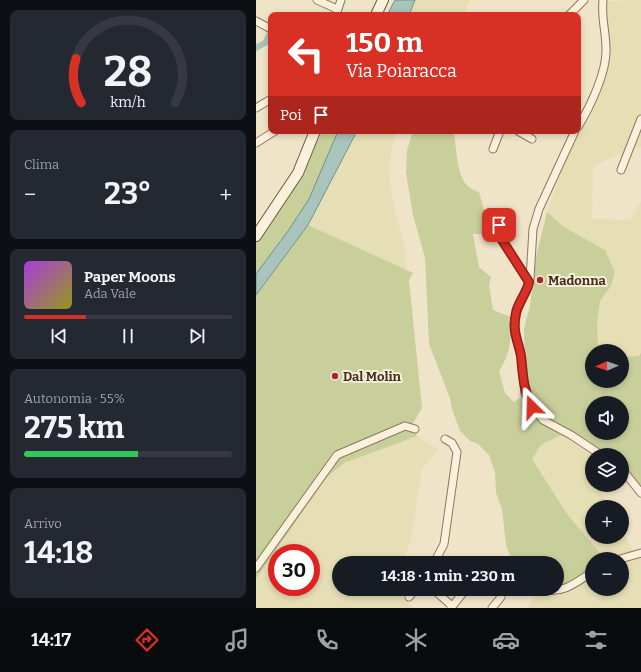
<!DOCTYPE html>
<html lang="it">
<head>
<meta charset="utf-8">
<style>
	body { margin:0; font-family:Bitter,serif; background:#242831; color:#f1f3f6; height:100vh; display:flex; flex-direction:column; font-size:15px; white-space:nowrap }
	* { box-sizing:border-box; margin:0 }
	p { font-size:13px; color:#9ea1a6 }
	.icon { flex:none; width:22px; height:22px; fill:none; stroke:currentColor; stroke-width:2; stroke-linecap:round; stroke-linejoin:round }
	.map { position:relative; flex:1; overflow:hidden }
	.sheet { display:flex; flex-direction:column; gap:10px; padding:10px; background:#0d0f14; width:256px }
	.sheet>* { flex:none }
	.guide { position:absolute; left:12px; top:12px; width:313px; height:122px; border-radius:8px; box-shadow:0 2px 6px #0003; background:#d93025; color:#fff; overflow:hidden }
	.needle { width:26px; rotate:268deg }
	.controls { position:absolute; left:329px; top:344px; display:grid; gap:8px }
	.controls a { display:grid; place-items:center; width:44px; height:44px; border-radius:50%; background:#171b24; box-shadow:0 2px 6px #0003; font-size:20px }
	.speed { position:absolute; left:12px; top:544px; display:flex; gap:8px; font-size:20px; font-weight:700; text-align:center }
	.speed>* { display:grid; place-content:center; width:52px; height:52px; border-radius:50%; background:#171b24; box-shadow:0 2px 6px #0003; line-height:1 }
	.speed .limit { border:6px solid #d22; background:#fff; color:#111 }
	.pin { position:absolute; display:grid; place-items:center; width:34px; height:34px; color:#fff; margin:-17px; border-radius:8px; box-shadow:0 2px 6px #0006 }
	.me { position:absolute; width:44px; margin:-22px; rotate:338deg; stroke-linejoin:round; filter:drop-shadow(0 0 3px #0008) }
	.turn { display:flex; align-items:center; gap:14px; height:84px; padding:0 12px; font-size:18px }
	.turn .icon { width:52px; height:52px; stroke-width:2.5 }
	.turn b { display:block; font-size:28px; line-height:34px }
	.then { display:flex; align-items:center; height:38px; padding:0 12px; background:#0003; gap:8px; font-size:15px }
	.big { font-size:30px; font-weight:700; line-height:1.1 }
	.sheet .tile { flex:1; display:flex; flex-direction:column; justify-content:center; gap:6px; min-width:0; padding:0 14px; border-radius:8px; background:#242831 }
	.sheet .dial { align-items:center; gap:0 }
	.dial svg { height:104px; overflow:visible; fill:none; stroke:#363941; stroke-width:7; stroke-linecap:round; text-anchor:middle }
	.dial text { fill:#f1f3f6; stroke:none }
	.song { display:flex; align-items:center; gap:12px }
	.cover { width:48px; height:48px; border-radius:6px; background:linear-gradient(135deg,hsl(280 70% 55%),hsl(60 70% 35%)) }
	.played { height:4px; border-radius:2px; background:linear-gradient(90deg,#d93025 30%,#363941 30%) }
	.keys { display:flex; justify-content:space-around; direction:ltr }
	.heat { display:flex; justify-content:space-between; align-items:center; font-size:22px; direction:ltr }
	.charge { height:6px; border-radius:3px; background:linear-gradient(90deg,#34c759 55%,#363941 0) }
	.trip { position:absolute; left:76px; top:556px; width:232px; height:40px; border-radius:20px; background:#171b24; box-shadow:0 2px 6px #0003; font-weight:700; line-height:40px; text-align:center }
	.tab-bar { display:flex; height:64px; justify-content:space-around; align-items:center; background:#090b0e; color:#9ea1a6 }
	.tab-bar .icon { width:28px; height:28px }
	.tab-bar .current { color:#d93025 }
	.tab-bar b { font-size:18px; color:#f1f3f6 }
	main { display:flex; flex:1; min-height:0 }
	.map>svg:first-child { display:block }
</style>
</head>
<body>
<main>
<section class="sheet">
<div class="tile dial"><svg viewBox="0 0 100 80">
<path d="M14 69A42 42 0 1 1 86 69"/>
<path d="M14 69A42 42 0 0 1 10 35" stroke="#d93025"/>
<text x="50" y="56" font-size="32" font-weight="700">28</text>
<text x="50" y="72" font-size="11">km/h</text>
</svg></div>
<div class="tile"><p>Clima</p>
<div class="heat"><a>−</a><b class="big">23°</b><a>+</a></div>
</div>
<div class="tile">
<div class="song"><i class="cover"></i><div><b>Paper Moons</b><p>Ada Vale</p></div></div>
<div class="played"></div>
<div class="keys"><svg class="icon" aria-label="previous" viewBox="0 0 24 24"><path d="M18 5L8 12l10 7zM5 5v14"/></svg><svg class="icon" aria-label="pause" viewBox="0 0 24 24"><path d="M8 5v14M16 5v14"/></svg><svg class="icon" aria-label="next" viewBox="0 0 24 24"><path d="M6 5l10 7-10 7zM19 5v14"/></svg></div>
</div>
<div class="tile"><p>Autonomia · 55%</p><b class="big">275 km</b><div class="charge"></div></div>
<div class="tile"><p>Arrivo</p><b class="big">14:18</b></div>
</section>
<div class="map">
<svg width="385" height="608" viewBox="0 0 385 608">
	<rect width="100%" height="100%" fill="#f0e4c8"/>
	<path fill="#e6deb5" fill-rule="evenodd" d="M159,0H214L208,15H153Z
		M385,0V147L375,149L337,166L336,219L374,220L385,202V353L383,356L366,357V351H347L342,344L341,324L344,301L355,286L349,250L308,227L291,212L308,163L335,114L346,86L353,59L350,7L351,1Z
		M101,131H140L135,152L134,182L138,207L150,253L152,275L52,225Z
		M305,435L336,456V485H358L345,492L353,507H336V537H366V531L377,551L348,558L311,514L276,459L285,445Z
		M161,436L183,450L166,468L155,541L146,563H83V589H138L148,597L157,608H0V579L71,477L88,463ZM21,553H55V587H21Z
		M385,557V608H272L284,589L293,591L301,596L317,591L336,577V589H366V563Z"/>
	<path fill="#c9cf9b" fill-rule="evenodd" d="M67,131H82C73,154 65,178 53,199C38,226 19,249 0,274V234L43,173Z
		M157,131H200L198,135C202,154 199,186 223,192L235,234H217L223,267L235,277L233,285L237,310L255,317C255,339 255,353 243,371L249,393L258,402L265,397C275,419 286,424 305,435L285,445L276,459L311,514L348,558L336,559V565C326,575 314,583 301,587V563H257L250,545L246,509L240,493L239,472L233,455L222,444L214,441L204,431L196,409L194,398L173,344L169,258L157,215L150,173L151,150Z
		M291,212L308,227L349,250L359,272L355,286L344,301L341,324L342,344L346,351H336V381H366V357L383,356L385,353V486L366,468V455H349L323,436L295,421L281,408L272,392L269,371L268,329L274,306L280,257ZM336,403H366V433H336Z
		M52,225L157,273L153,280L166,408L156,425L161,436L88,463L71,477L0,579V295Z"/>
	<path fill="#a9c4bc" stroke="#6f938a" d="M139,0H159L153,15H131Z
		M82,131H101L52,225L0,295V274L32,231L53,199Z"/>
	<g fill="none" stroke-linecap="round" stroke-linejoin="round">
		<path stroke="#a9c4bc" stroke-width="6" d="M0,48L9,43L14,34"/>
		<defs>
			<path id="street" d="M61,0L81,9
				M80,15L85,0
				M313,15L328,0
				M0,21L15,29
				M0,108L15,99
				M322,127C334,107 351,72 350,49C350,32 345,17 347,0
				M262,131L276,139
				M319,131L283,209L277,229L274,279L271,289L261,311L258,324L259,335L265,355L269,394L276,407L287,420L315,435L345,455
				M0,143L19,131
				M237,149L244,131
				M365,170L385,119
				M243,225L246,240L273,282
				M366,469L385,493
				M364,559L385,553
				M178,563L188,544L201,452L196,443L189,439
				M236,563L245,561L248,563
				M0,568L81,455L149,426L159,429
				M177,589L196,606
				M287,589C306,595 321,582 336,572
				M153,597L160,589
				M195,608L210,589
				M236,608L245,597"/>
			<path id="secondary" d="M120,15L127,0
				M0,236L42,173L59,131"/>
		</defs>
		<use href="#street" stroke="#8d765c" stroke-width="9"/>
		<use href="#secondary" stroke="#6f573f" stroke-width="12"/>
		<use href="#street" stroke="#faf1dc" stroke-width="7"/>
		<use href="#secondary" stroke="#faf1dc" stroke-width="10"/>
	</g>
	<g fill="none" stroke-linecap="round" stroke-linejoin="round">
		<defs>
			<path id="route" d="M243,225L246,240L273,282C271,293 262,302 260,313C256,333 262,339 265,356C267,374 267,390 276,407"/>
		</defs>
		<use href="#route" stroke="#8d1f18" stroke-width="10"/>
		<use href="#route" stroke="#d93025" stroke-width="7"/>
	</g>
	<g fill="#9e2a2b" stroke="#f7eed8" stroke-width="1.5">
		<circle cx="284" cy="280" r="4"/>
		<circle cx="79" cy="376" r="4"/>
	</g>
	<g text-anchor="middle" stroke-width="4" stroke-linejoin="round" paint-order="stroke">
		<g font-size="13" font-weight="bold" fill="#3d2e20" stroke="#f7eed8" text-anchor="start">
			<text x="292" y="285">Madonna</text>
			<text x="87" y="381">Dal Molin</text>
		</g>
	</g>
</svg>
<div class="controls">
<a><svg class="needle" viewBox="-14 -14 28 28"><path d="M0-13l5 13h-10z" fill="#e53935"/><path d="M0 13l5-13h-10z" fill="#9ea1a6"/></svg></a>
<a><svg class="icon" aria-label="sound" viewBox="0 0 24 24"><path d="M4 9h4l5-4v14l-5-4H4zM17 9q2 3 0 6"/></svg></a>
<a><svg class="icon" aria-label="layers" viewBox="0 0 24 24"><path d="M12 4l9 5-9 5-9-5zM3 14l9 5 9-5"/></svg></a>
<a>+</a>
<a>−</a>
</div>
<div class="speed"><div class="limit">30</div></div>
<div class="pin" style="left:243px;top:225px;background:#d93025"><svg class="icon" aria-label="arrive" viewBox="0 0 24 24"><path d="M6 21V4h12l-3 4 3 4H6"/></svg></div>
<svg class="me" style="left:276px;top:407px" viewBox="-20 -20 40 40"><path d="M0-17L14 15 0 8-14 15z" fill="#d93025" stroke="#fff" stroke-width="4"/></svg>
<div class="trip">14:18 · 1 min · 230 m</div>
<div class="guide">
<div class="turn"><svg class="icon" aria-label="left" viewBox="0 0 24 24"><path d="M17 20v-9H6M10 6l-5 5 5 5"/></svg><div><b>150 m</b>Via Poiaracca</div></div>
<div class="then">Poi<svg class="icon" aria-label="arrive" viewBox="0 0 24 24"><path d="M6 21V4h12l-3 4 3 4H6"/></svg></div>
</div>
</div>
</main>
<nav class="tab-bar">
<b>14:17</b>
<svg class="icon current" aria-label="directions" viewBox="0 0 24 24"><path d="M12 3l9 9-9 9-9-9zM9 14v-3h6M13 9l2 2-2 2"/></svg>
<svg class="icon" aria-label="music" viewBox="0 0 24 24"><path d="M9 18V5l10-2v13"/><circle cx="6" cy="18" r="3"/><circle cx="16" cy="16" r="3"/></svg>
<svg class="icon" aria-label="phone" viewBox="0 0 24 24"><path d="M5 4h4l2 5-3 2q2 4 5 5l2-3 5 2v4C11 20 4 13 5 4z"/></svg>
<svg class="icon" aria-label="climate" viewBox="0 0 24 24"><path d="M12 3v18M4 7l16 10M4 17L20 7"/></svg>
<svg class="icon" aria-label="car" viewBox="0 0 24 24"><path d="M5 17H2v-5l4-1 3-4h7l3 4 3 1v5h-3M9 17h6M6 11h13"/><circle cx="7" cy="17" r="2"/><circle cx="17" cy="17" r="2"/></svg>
<svg class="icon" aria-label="filters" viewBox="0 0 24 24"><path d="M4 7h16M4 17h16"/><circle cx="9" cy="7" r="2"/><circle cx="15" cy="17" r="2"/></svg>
</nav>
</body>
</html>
